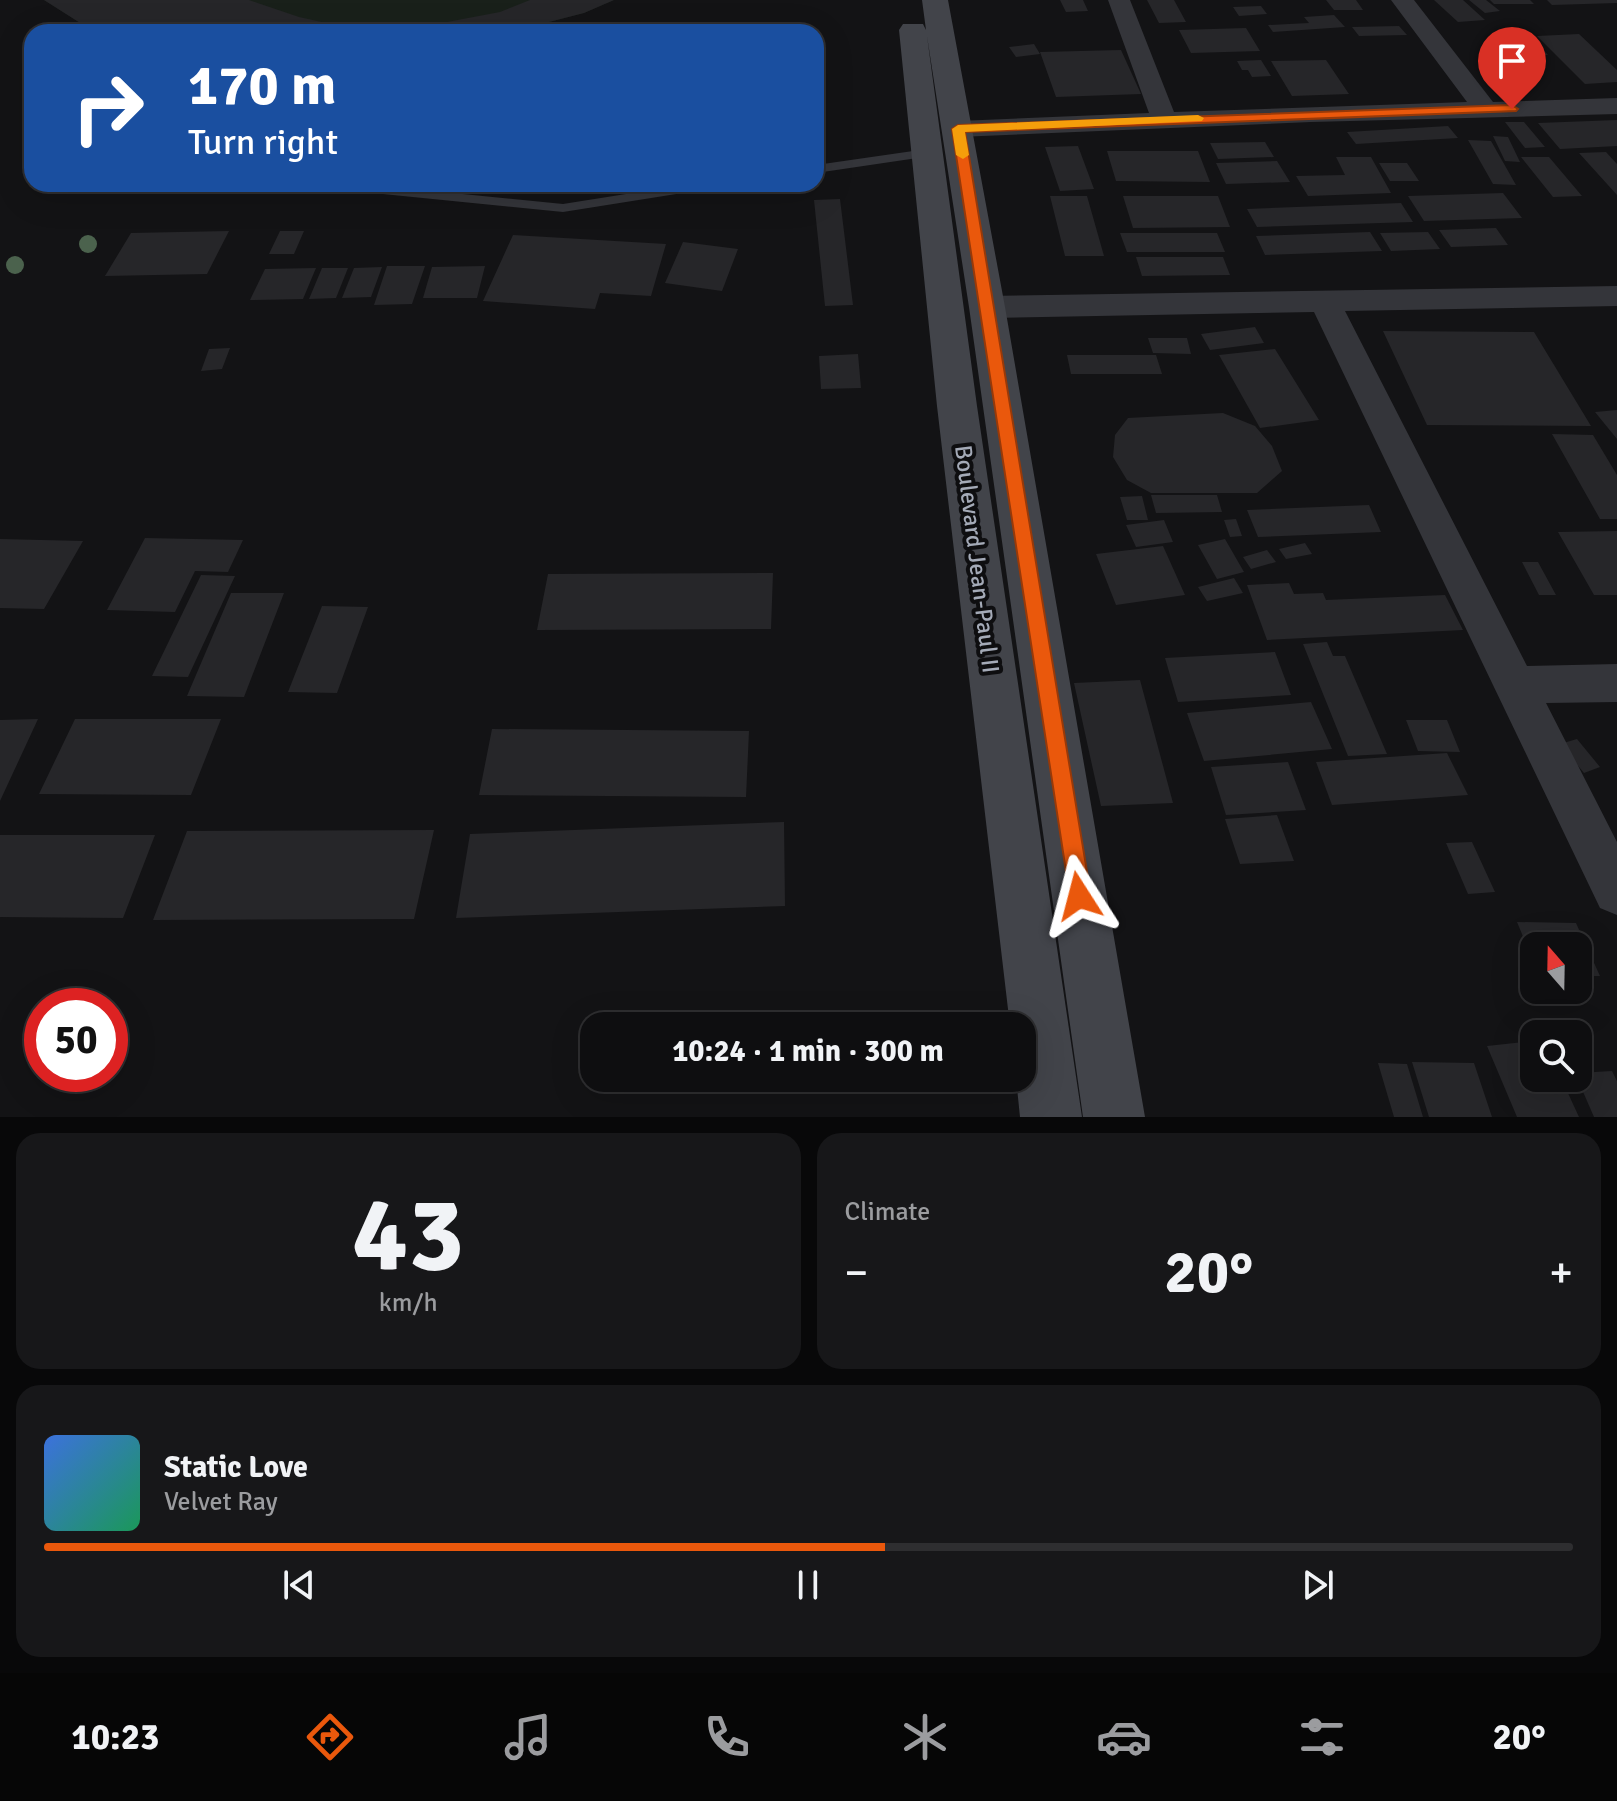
<!DOCTYPE html>
<html lang="en">
<head>
<meta charset="utf-8">
<style>
	body { margin:0; font-family:Signika,sans-serif; background:#171719; color:#f1f3f6; height:100vh; display:flex; flex-direction:column; font-size:30px; white-space:nowrap }
	* { box-sizing:border-box; margin:0 }
	p { font-size:26px; color:#9b9c9f }
	.icon { flex:none; width:44px; height:44px; fill:none; stroke:currentColor; stroke-width:2; stroke-linecap:round; stroke-linejoin:round }
	.map { position:relative; height:1117px; overflow:hidden }
	.sheet { display:flex; flex-direction:column; gap:16px; padding:16px; background:#080809; flex:1 }
	.sheet>* { flex:none }
	.guide { position:absolute; left:24px; top:24px; width:800px; height:168px; border-radius:24px; box-shadow:0 8px 32px #0002,0 0 0 2px #2e2e30; background:#1a4fa0; color:#fff; overflow:hidden }
	.needle { width:52px; rotate:340deg }
	.buttons { position:absolute; left:1520px; top:932px; display:grid; gap:16px }
	.buttons a { display:grid; place-items:center; width:72px; height:72px; border-radius:16px; background:#0e0e10; box-shadow:0 8px 32px #0002,0 0 0 2px #2e2e30; font-size:40px }
	.speed { position:absolute; left:24px; top:988px; display:flex; gap:16px; font-size:40px; font-weight:700; text-align:center }
	.speed>* { display:grid; place-content:center; width:104px; height:104px; border-radius:50%; background:#0e0e10; box-shadow:0 8px 32px #0002,0 0 0 2px #2e2e30; line-height:1 }
	.speed .limit { border:12px solid #d22; background:#fff; color:#111 }
	.pin { position:absolute; display:grid; place-items:center; width:68px; height:68px; color:#fff; margin:-82px -34px; border-radius:50% 50% 50% 0; rotate:-45deg; box-shadow:0 0 8px #0007 }
	.pin .icon { rotate:45deg }
	.me { position:absolute; width:88px; margin:-44px; rotate:351deg; stroke-linejoin:round; filter:drop-shadow(0 0 6px #0008) }
	.turn { display:flex; align-items:center; gap:28px; height:168px; padding:0 32px; font-size:36px }
	.turn .icon { width:104px; height:104px; stroke-width:2.5 }
	.turn b { display:block; font-size:56px; line-height:68px }
	.big { font-size:60px; font-weight:700; line-height:1.1 }
	.sheet .widget { flex:1; display:flex; flex-direction:column; justify-content:center; gap:12px; min-width:0; padding:0 28px; border-radius:24px; background:#171719 }
	.sheet .dial { align-items:center; gap:0 }
	.dial b { font-size:104px; line-height:1 }
	.song { display:flex; align-items:center; gap:24px }
	.cover { width:96px; height:96px; border-radius:12px; background:linear-gradient(135deg,hsl(220 70% 55%),hsl(150 70% 35%)) }
	.played { height:8px; border-radius:4px; background:linear-gradient(90deg,#ea580c 55%,#2e2e30 55%) }
	.keys { display:flex; justify-content:space-around; direction:ltr }
	.heat { display:flex; justify-content:space-between; align-items:center; font-size:44px; direction:ltr }
	.sheet .tiles { flex:1; display:grid; gap:16px; grid-template-columns:1fr 1fr }
	.widget:last-child { grid-column:span 2 }
	.trip { position:absolute; left:580px; top:1012px; width:456px; height:80px; border-radius:24px; background:#0e0e10; box-shadow:0 8px 32px #0002,0 0 0 2px #2e2e30; font-weight:700; line-height:80px; text-align:center }
	.dock { display:flex; height:128px; justify-content:space-around; align-items:center; background:#060606; color:#9b9c9f }
	.dock .icon { width:56px; height:56px }
	.dock .current { color:#ea580c }
	.dock b { font-size:36px; color:#f1f3f6 }
	.map>svg:first-child { display:block }
</style>
</head>
<body>
<div class="map">
<svg width="1617" height="1117" viewBox="0 0 1617 1117">
	<rect width="100%" height="100%" fill="#131315"/>
	<path fill="#19201a" d="M44,0H614L584,13L510,32H100L85,26Z"/>
	<path fill="#262629" d="M44,0H249L299,17L367,32H100L85,26Z
		M530,0H614L584,13L510,32H394L500,12Z
		M1060,0H1083L1088,11L1066,12Z
		M1147,0H1174L1186,22L1159,23Z
		M1326,0H1356L1363,10H1334Z
		M1434,0H1463L1485,20L1458,22Z
		M1469,0H1486L1500,11L1485,13Z
		M1490,0H1530L1534,4H1494Z
		M1547,0H1617V3L1552,5Z
		M1261,6L1267,14L1239,16L1233,7Z
		M1334,15L1345,27L1273,32L1268,25L1309,23L1304,17Z
		M1399,26L1407,35L1359,36L1352,27Z
		M1246,28L1260,51L1191,53L1179,30Z
		M1579,34L1617,70V82L1585,84L1537,36Z
		M1034,44L1040,54L1016,57L1009,47Z
		M1539,45L1548,55L1499,56L1491,47Z
		M1121,50L1141,94L1056,97L1040,52Z
		M1261,60L1271,76L1252,77L1248,70H1242L1237,61Z
		M1326,60L1349,94L1292,96L1271,61Z
		M1531,68L1538,75L1501,77L1495,69Z
		M1617,120V146L1560,149L1538,123Z
		M1505,122H1524L1545,147L1525,148Z
		M1448,126L1458,138L1356,144L1347,132Z
		M1493,136L1508,137L1520,162L1505,161Z
		M1468,140L1491,141L1516,185L1493,184Z
		M1265,142L1274,157L1218,159L1210,143Z
		M1078,146L1094,189L1060,191L1045,147Z
		M1107,151H1198L1210,182L1116,181Z
		M1606,152L1617,164V195L1579,153Z
		M1336,157H1371L1391,193L1308,196L1296,176L1345,175Z
		M1521,157H1549L1582,196L1553,197Z
		M1277,161L1290,182L1226,184L1216,163Z
		M1379,163H1407L1419,181H1390Z
		M1503,193L1522,218L1424,221L1408,196Z
		M1050,196H1087L1104,256H1065Z
		M1123,196H1218L1230,227L1133,228Z
		M840,199L853,305L825,306L814,200Z
		M1401,203L1413,222L1257,227L1247,209Z
		M1496,228L1508,245L1451,247L1439,230Z
		M229,231L207,274L105,276L131,233Z
		M280,231H304L294,254H269Z
		M1370,232L1382,251L1265,255L1256,236Z
		M1428,232L1440,249L1391,251L1380,233Z
		M1120,233H1217L1225,252H1127Z
		M513,235L666,244L651,296L600,293L595,309L483,301Z
		M683,242L738,249L722,291L665,283Z
		M1136,257H1223L1230,275L1142,276Z
		M387,266H425L412,304L374,305Z
		M485,266L477,298H423L432,267Z
		M382,267L371,297L342,298L354,268Z
		M316,268L303,299L250,300L265,269Z
		M322,268H348L336,298L309,299Z
		M1255,327L1264,343L1210,350L1201,334Z
		M1383,331L1534,332L1591,426L1427,425Z
		M1148,338H1187L1191,354L1153,353Z
		M230,348L222,369L201,371L209,349Z
		M1275,349L1319,420L1260,428L1219,355Z
		M858,354L861,388L821,389L819,356Z
		M1067,355H1156L1162,374H1071Z
		M1617,410V439L1595,412Z
		M1223,413L1255,426L1272,446L1282,471L1257,493H1151L1127,480L1113,457L1115,435L1128,418Z
		M1552,434L1593,435L1617,475V519H1600Z
		M1151,495H1217L1222,512L1156,513Z
		M1142,496L1148,520H1127L1120,497Z
		M1369,505L1381,532L1258,537L1247,510Z
		M1236,519L1242,536L1230,537L1224,520Z
		M1164,520L1173,542L1136,547L1126,525Z
		M1617,531V595H1594L1558,532Z
		M145,538L243,540L228,572L195,571L175,612L107,610Z
		M0,539L83,541L44,609L0,608Z
		M1225,539L1244,572L1217,579L1198,545Z
		M1305,543L1312,554L1286,559L1279,549Z
		M1163,546L1185,595L1116,605L1096,554Z
		M1267,550L1276,562L1251,569L1243,557Z
		M1522,562H1538L1556,595H1539Z
		M773,573L771,629L537,630L548,574Z
		M201,575L235,576L188,677L152,676Z
		M1234,578L1243,593L1207,601L1198,587Z
		M1289,583L1294,594L1323,593L1326,600L1445,595L1463,630L1267,640L1247,585Z
		M231,593H284L244,697L187,696Z
		M322,606L368,607L337,693L288,692Z
		M1327,642L1333,656H1345L1387,754L1348,756L1303,644Z
		M1275,652L1291,695L1178,702L1165,658Z
		M1140,680L1173,803L1101,806L1074,683Z
		M1311,702L1332,749L1204,761L1187,713Z
		M38,719L0,801V720Z
		M75,719H221L191,795L39,794Z
		M1406,720H1447L1460,752L1418,751Z
		M492,729L749,731L746,797L479,795Z
		M1577,739L1600,767L1584,773L1560,744Z
		M1447,753L1468,795L1332,805L1316,762Z
		M1288,762L1306,810L1226,815L1211,767Z
		M1277,815L1294,861L1240,864L1225,819Z
		M784,822L785,906L456,918L470,834Z
		M434,830L414,919L153,920L187,831Z
		M0,835H155L123,918L0,917Z
		M1472,842L1495,892L1468,894L1446,843Z
		M1517,922L1576,923L1600,976H1578V946H1534V963Z
		M1534,1041V1078H1561L1579,1117H1517L1487,1046Z
		M1412,1062L1474,1063L1492,1117H1429Z
		M1378,1063L1407,1064L1423,1117H1394Z
		M1612,1071L1617,1081V1117H1594L1577,1078L1578,1073Z"/>
	<g fill="none" stroke-linecap="round" stroke-linejoin="round">
		<path fill="#34353a" fill-rule="evenodd" d="M927,149L931,150V156L816,173V165Z
			M316,184H363L563,204L689,184H721L714,188L563,212L323,188Z"/>
		<path fill="#34353a" fill-rule="evenodd" d="M1108,0H1130L1174,112L1467,102L1391,0H1414L1493,102L1617,98V114L1311,122L958,137L949,135L945,129L949,123L958,121L1149,113Z
			M1617,286V306L1345,311L1527,666L1617,664V702L1546,703L1617,842V915L1600,908L1314,312L987,318L976,315L971,307L976,299L987,296Z"/>
		<path fill="#42444a" fill-rule="evenodd" d="M922,0H948L1005,307L1145,1117H1083L969,307L927,36L977,406L1082,1117H1020L1016,1078H1022V1026H1010L937,406L899,30L903,24H923L926,30Z"/>
	</g>
	<g fill="#4b624d">
		<circle cx="88" cy="244" r="9"/>
		<circle cx="15" cy="265" r="9"/>
	</g>
	<path fill="#ea580c" stroke="#983908" stroke-width="2" d="M1512,105L1518,109L1516,111L965,132L1091,896L1087,904L1079,907L1071,904L952,129L958,125Z"/>
	<path fill="#f59e0b" d="M1198,115L1204,118L1202,121L965,132L969,155L963,159L956,155L952,129L958,125Z"/>
	<g text-anchor="middle" stroke-width="8" stroke-linejoin="round" paint-order="stroke">
		<g font-size="24" fill="#a4aab7" stroke="#0e0e10">
			<text transform="translate(977 559) rotate(83)" y="8">Boulevard Jean-Paul II</text>
		</g>
	</g>
</svg>
<div class="buttons">
<a><svg class="needle" viewBox="-14 -14 28 28"><path d="M0-13l5 13h-10z" fill="#e53935"/><path d="M0 13l5-13h-10z" fill="#9b9c9f"/></svg></a>
<a><svg class="icon" aria-label="search" viewBox="0 0 24 24"><circle cx="10" cy="10" r="6"/><path d="M15 15l6 6"/></svg></a>
</div>
<div class="speed"><div class="limit">50</div></div>
<div class="pin" style="left:1512px;top:109px;background:#d93025"><svg class="icon" aria-label="arrive" viewBox="0 0 24 24"><path d="M6 21V4h12l-3 4 3 4H6"/></svg></div>
<svg class="me" style="left:1079px;top:896px" viewBox="-20 -20 40 40"><path d="M0-17L14 15 0 8-14 15z" fill="#ea580c" stroke="#fff" stroke-width="4"/></svg>
<div class="trip">10:24 · 1 min · 300 m</div>
<div class="guide">
<div class="turn"><svg class="icon" aria-label="right" viewBox="0 0 24 24"><path d="M7 20v-9h11M14 6l5 5-5 5"/></svg><div><b>170 m</b>Turn right</div></div>
</div>
</div>
<section class="sheet">
<div class="tiles">
<div class="widget dial"><b>43</b><p>km/h</p></div>
<div class="widget"><p>Climate</p>
<div class="heat"><a>−</a><b class="big">20°</b><a>+</a></div>
</div>
<div class="widget">
<div class="song"><i class="cover"></i><div><b>Static Love</b><p>Velvet Ray</p></div></div>
<div class="played"></div>
<div class="keys"><svg class="icon" aria-label="previous" viewBox="0 0 24 24"><path d="M18 5L8 12l10 7zM5 5v14"/></svg><svg class="icon" aria-label="pause" viewBox="0 0 24 24"><path d="M8 5v14M16 5v14"/></svg><svg class="icon" aria-label="next" viewBox="0 0 24 24"><path d="M6 5l10 7-10 7zM19 5v14"/></svg></div>
</div>
</div>
</section>
<nav class="dock">
<b>10:23</b>
<svg class="icon current" aria-label="directions" viewBox="0 0 24 24"><path d="M12 3l9 9-9 9-9-9zM9 14v-3h6M13 9l2 2-2 2"/></svg>
<svg class="icon" aria-label="music" viewBox="0 0 24 24"><path d="M9 18V5l10-2v13"/><circle cx="6" cy="18" r="3"/><circle cx="16" cy="16" r="3"/></svg>
<svg class="icon" aria-label="phone" viewBox="0 0 24 24"><path d="M5 4h4l2 5-3 2q2 4 5 5l2-3 5 2v4C11 20 4 13 5 4z"/></svg>
<svg class="icon" aria-label="climate" viewBox="0 0 24 24"><path d="M12 3v18M4 7l16 10M4 17L20 7"/></svg>
<svg class="icon" aria-label="car" viewBox="0 0 24 24"><path d="M5 17H2v-5l4-1 3-4h7l3 4 3 1v5h-3M9 17h6M6 11h13"/><circle cx="7" cy="17" r="2"/><circle cx="17" cy="17" r="2"/></svg>
<svg class="icon" aria-label="filters" viewBox="0 0 24 24"><path d="M4 7h16M4 17h16"/><circle cx="9" cy="7" r="2"/><circle cx="15" cy="17" r="2"/></svg>
<b>20°</b>
</nav>
</body>
</html>
